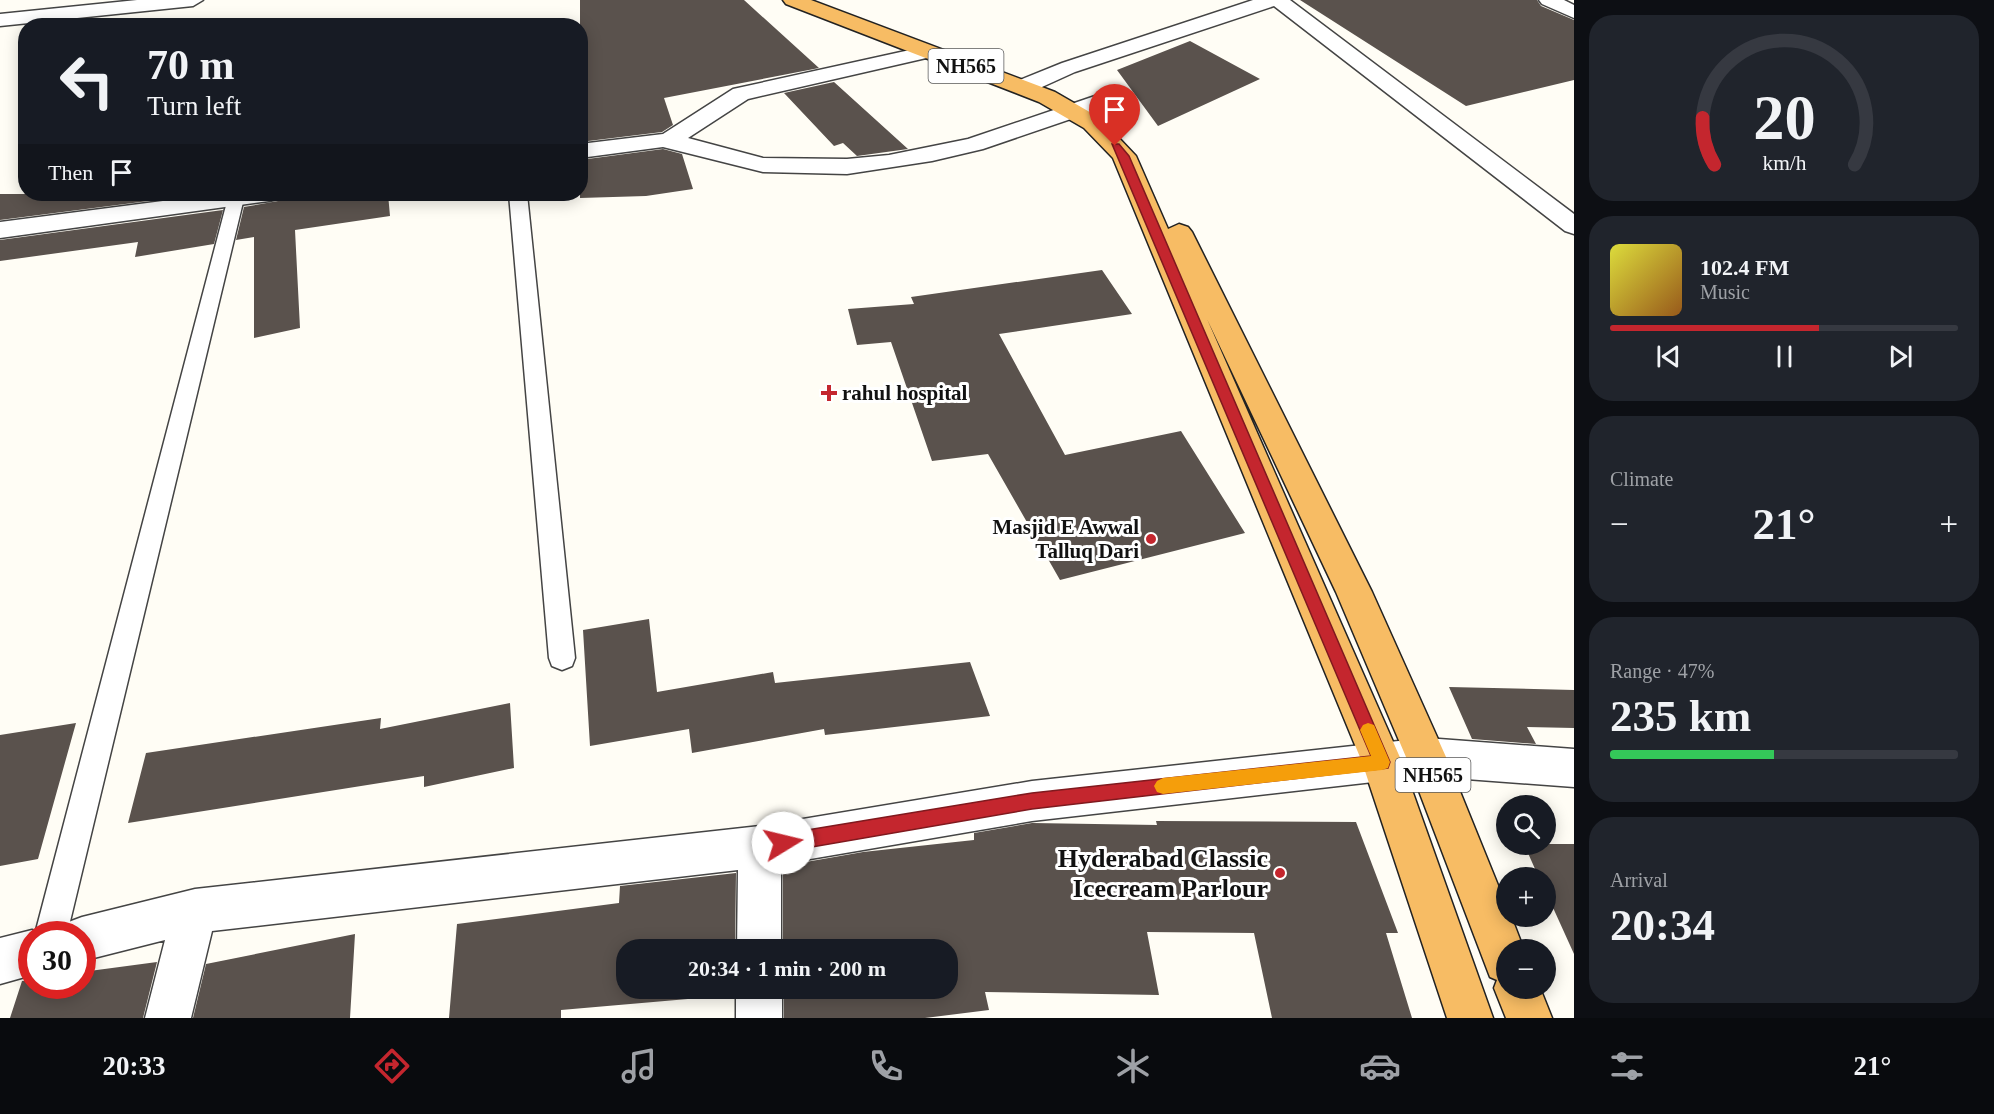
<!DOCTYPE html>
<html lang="en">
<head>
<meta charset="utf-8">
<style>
	body { margin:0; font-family:Georgia,serif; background:#20242c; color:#f1f3f6; height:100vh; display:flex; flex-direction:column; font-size:22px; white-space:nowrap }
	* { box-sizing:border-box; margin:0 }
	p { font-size:20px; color:#9ea1a6 }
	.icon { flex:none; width:33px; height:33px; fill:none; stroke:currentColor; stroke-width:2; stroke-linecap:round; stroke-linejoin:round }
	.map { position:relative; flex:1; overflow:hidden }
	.details { display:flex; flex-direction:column; gap:15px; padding:15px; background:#0d0f14; width:420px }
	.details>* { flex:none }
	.guide { position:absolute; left:18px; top:18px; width:570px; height:183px; border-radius:24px; box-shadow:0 3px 15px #0003; background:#171b24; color:#f1f3f6; overflow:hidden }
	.buttons { position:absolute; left:1496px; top:795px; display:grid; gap:12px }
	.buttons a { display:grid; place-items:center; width:60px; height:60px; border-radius:50%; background:#171b24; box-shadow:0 3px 15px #0003; font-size:30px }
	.speed { position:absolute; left:18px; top:921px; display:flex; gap:12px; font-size:30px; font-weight:700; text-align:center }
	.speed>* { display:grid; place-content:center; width:78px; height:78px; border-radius:50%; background:#171b24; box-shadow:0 3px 15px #0003; line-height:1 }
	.speed .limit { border:9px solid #d22; background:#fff; color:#111 }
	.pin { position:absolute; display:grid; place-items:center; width:51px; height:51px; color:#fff; margin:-62px -26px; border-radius:50% 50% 50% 0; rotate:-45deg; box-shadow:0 0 6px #0007 }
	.pin .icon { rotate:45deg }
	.me { position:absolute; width:66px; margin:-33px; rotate:81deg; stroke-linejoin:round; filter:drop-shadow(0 0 4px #0008) }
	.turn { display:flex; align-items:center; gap:21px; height:126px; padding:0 30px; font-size:27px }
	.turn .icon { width:78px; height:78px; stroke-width:2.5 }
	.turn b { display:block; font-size:42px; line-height:51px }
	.then { display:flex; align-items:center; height:57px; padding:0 30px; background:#0003; gap:12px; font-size:22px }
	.big { font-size:45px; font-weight:700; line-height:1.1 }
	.details .tile { flex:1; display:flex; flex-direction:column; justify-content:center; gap:9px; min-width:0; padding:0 21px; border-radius:24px; background:#20242c }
	.details .dial { align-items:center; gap:0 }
	.dial svg { height:156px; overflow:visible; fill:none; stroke:#363941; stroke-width:7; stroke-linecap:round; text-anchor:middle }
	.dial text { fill:#f1f3f6; stroke:none }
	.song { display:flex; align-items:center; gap:18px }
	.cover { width:72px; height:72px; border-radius:9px; background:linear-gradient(135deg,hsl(60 70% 55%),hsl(30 70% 35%)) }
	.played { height:6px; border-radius:3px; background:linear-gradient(90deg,#c4262e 60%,#363941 60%) }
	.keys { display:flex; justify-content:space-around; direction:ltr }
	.heat { display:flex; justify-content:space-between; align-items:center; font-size:33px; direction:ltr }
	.charge { height:9px; border-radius:4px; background:linear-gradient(90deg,#34c759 47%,#363941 0) }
	.trip { position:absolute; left:616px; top:939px; width:342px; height:60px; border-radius:24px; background:#171b24; box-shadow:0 3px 15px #0003; font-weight:700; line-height:60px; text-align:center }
	.menu { display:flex; height:96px; justify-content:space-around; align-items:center; background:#090b0e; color:#9ea1a6 }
	.menu .icon { width:42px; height:42px }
	.menu .current { color:#c4262e }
	.menu b { font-size:27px; color:#f1f3f6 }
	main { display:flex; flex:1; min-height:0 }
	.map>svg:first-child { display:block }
</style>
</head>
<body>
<main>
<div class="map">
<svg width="1574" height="1018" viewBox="0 0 1574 1018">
	<rect width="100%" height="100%" fill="#fffdf5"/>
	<path fill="#5a524d" d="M580,0H744L819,68L664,98L673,125L662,132L580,142Z
		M1300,0H1537L1541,6L1574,20V80L1466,106Z
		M1190,41L1260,79L1158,126L1117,70Z
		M834,82L908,149L857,156L843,143L834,146L784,93Z
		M663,149L682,154L693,189L646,196L580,198V160Z
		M0,194H203L0,220Z
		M283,194H388L390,216L295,230L300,328L254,338V237L236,240L244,207L278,201Z
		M223,210L214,244L135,257L138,242L0,261V240Z
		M1102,270L1132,314L999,334L1065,455L1181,431L1245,533L1060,580L988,454L932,461L891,342L857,345L848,309L914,304L911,297Z
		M649,619L657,692L773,672L775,683L970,662L990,716L825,735L824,729L692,753L689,729L590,746L583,630Z
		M1449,687L1574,690V728L1527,727L1536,744L1472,739Z
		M510,703L514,768L424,787V776L128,823L146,753L381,718L380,729Z
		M76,723L38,859L0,866V735Z
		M1156,821L1356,822L1398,933H1386L1412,1018H1272L1254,933L1147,932L1159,995L985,992L989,1010L925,1018H784V988H948V950H783V866L863,852L974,840V833L1032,823L1157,825Z
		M1524,844H1574V954L1545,890V878H1539Z
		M736,873L735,950H627V988H734V995L561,1010V1018H449L457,924L619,903L620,886Z
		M355,934L350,1018H193L206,964Z
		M157,962L143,1018H10L22,981L32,980V986H82V972Z"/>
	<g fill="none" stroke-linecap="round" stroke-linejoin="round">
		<defs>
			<path id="service" d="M229,194H241L244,198L67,934H35Z
				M509,194H527L575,658L572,666L562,670L552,666L549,658Z"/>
			<path id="minor" d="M137,0H203L193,6L0,26V14Z
				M1253,0H1290L1574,214V234L1565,231L1274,6L1075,72L1031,92H1015L1012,87L1015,82L1062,63Z
				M1539,0H1564L1574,5V18L1542,4Z
				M928,46L935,48L938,52L935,56L748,99L688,138L763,158L847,159L889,155L968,139L1095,96L1103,98L1106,103L1103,108L983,149L932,161L847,174L763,172L663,147L580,158V144L663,134L733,89Z
				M217,194H281L278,199L269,201L0,238V222Z
				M1426,738L1574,749V787L1426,776L1032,821L781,864V950H737L738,870L212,931L191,1018H145L165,940L82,961V934H62L66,923L82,917L195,889L760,826L1032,781Z
				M32,930L44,934H32V975L0,984V938Z
				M736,988H782V1018H736Z"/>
			<path id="trunk" d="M783,0H811L1055,92L1100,118L1136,156L1168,229L1179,224L1188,227L1192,232L1372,592L1446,757L1506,905V916H1511L1524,950H1506V988H1540L1552,1018H1506L1494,988L1497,980L1490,977L1406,757L1336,592L1207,319L1402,762L1493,1018H1447L1362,762L1113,158L1084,128L1039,102L786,4Z"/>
		</defs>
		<use href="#service" stroke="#444" stroke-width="3"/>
		<use href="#minor" stroke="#444" stroke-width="3"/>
		<use href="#trunk" stroke="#222" stroke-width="3"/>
		<use href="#service" fill="#fff" fill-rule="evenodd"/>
		<use href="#minor" fill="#fff" fill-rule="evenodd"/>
		<use href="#trunk" fill="#f7bc64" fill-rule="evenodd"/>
	</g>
	<path fill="#c4262e" stroke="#7f191e" stroke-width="1.5" d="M1112,144H1119L1129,156L1390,762L1388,768L1032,809L783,852L777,849L774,843L777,837L783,834L1032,793L1371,756Z"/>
	<path fill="#f59e0b" d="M1368,723L1374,725L1390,762L1388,768L1382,770L1163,794L1157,792L1154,786L1157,781L1163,778L1371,756L1360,730L1363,725Z"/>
	<g fill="#c4262e" stroke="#fff" stroke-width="2">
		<path d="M826 384h6v6h6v6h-6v6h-6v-6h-6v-6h6z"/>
		<circle cx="1151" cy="539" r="6"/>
		<circle cx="1280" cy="873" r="6"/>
	</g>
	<g text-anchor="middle" stroke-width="6" stroke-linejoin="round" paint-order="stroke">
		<g fill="#fff" stroke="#585858" stroke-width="1.5">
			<rect x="928.5" y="49" width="75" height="34" rx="4.5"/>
			<rect x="1395.5" y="758" width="75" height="34" rx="4.5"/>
		</g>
		<g font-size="20" font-weight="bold" fill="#111">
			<text x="966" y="73">NH565</text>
			<text x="1433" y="782">NH565</text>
		</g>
		<g font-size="21" font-weight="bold" fill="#111" stroke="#fff" text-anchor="start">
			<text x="842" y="400">rahul hospital</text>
			<text x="1139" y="534" text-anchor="end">Masjid E Awwal<tspan x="1139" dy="24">Talluq Dari</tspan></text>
		</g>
		<g font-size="26" font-weight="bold" fill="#111" stroke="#fff" text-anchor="end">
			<text x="1268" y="867">Hyderabad Classic<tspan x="1268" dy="30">Icecream Parlour</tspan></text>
		</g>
	</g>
</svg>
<div class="buttons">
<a><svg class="icon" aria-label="search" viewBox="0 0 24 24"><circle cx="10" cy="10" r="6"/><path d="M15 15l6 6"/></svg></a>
<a>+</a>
<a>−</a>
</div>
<div class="speed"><div class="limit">30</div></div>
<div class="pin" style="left:1115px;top:146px;background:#d93025"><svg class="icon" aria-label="arrive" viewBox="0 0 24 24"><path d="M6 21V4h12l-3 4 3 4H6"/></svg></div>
<svg class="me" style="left:783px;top:843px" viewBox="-20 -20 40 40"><circle r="19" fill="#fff"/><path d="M0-13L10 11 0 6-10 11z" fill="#c4262e"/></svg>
<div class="trip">20:34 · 1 min · 200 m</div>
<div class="guide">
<div class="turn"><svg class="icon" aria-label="left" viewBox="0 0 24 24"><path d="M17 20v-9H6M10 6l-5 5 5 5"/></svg><div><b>70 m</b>Turn left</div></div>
<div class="then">Then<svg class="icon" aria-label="arrive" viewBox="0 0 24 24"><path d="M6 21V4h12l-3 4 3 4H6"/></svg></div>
</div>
</div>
<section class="details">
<div class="tile dial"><svg viewBox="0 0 100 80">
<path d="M14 69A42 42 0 1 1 86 69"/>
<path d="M14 69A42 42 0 0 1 8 45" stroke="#c4262e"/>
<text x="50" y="56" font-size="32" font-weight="700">20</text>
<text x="50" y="72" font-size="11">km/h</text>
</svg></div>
<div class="tile">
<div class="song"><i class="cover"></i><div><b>102.4 FM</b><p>Music</p></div></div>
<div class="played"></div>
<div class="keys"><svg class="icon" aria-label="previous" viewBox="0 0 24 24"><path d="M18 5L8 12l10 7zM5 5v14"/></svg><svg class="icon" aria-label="pause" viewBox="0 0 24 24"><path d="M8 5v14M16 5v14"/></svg><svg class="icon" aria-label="next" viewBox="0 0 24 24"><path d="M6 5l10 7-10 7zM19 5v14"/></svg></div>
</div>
<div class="tile"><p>Climate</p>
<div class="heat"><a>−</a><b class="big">21°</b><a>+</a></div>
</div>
<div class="tile"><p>Range · 47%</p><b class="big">235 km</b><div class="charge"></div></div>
<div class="tile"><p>Arrival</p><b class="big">20:34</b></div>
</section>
</main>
<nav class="menu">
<b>20:33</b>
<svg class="icon current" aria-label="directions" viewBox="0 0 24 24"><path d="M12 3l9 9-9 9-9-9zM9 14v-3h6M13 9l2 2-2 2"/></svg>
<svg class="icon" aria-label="music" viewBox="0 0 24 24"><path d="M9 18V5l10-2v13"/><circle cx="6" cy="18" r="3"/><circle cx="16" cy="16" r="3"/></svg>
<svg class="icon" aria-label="phone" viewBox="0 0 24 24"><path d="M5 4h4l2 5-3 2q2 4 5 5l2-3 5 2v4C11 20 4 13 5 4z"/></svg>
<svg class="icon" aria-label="climate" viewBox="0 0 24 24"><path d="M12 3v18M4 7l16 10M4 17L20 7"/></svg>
<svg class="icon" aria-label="car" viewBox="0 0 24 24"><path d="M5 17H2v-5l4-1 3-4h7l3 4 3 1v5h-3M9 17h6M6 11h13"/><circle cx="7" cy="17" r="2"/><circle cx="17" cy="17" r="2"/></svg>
<svg class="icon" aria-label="filters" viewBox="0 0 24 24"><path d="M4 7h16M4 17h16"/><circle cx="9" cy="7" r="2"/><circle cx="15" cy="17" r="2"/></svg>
<b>21°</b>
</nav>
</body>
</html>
